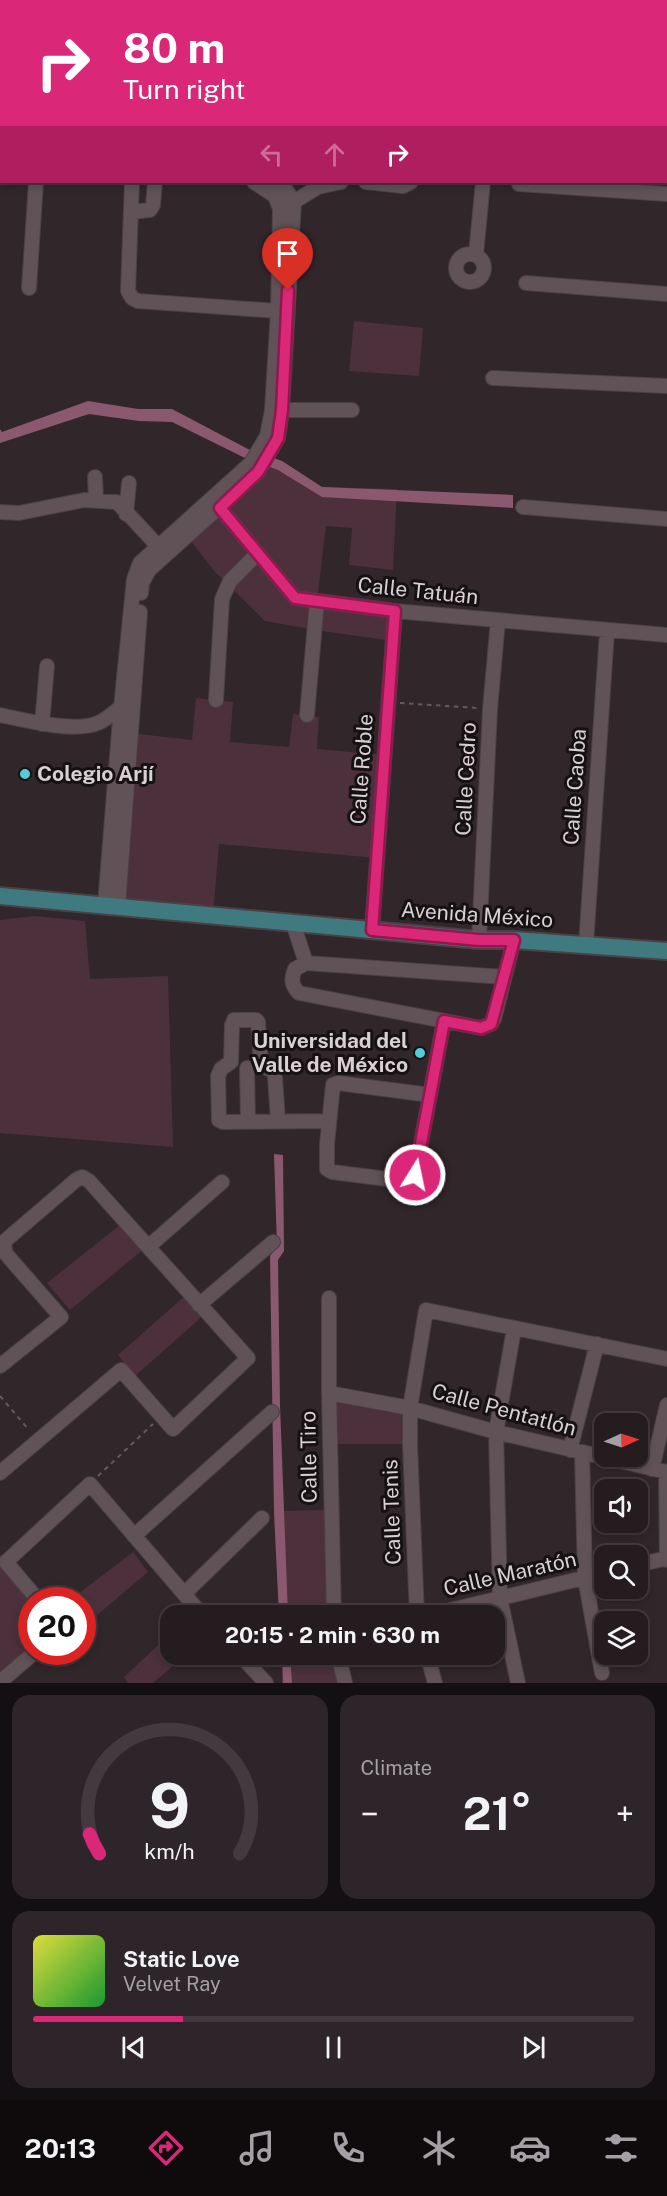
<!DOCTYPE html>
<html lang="en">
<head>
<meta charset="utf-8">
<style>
	body { margin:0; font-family:"Public Sans",sans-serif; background:#2d2529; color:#f1f3f6; height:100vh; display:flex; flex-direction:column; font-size:22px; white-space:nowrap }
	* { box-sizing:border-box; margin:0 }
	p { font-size:20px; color:#a3a1a5 }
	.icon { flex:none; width:33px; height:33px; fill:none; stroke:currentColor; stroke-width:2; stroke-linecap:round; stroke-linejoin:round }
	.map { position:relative; height:1683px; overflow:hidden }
	.panel { display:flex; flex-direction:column; gap:12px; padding:12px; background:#140f12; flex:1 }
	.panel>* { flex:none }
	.banner { position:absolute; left:0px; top:0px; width:668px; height:183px; box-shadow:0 3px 9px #0003,0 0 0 2px #423a3e; background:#db2777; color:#fff; overflow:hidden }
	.needle { width:39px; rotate:87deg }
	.buttons { position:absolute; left:594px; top:1413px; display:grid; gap:12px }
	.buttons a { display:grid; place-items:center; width:54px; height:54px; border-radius:12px; background:#251c20; box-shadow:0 3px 9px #0003,0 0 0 2px #423a3e; font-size:30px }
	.speed { position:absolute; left:18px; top:1587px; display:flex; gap:12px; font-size:30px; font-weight:700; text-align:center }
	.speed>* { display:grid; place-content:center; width:78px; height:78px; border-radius:50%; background:#251c20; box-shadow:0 3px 9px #0003,0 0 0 2px #423a3e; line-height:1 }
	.speed .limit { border:9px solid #d22; background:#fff; color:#111 }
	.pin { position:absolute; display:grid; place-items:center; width:51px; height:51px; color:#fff; margin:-62px -26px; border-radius:50% 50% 50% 0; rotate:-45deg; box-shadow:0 0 6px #0007 }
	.pin .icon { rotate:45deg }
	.me { position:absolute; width:66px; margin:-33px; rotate:10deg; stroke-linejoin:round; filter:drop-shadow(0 0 4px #0008) }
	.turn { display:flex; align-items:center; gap:21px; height:126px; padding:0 24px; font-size:27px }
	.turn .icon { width:78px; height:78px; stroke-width:2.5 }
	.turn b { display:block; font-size:42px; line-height:51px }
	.lanes { display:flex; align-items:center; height:57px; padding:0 24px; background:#0003; justify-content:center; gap:30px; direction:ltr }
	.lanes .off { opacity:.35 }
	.big { font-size:45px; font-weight:700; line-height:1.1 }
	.panel .card { flex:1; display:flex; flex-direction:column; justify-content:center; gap:9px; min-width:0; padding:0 21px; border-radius:18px; background:#2d2529 }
	.panel .dial { align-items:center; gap:0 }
	.dial svg { height:156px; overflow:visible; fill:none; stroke:#423a3e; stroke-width:7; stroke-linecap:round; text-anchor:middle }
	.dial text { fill:#f1f3f6; stroke:none }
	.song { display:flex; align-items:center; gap:18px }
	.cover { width:72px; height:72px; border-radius:9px; background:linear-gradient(135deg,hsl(60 70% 55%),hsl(130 70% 35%)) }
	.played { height:6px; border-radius:3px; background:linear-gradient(90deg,#db2777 25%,#423a3e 25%) }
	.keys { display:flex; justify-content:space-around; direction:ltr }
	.heat { display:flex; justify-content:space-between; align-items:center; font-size:33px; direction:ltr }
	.panel .tiles { flex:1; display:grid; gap:12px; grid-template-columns:1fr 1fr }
	.card:last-child { grid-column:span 2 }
	.trip { position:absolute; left:160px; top:1605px; width:345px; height:60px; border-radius:18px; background:#251c20; box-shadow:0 3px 9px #0003,0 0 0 2px #423a3e; font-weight:700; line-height:60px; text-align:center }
	.menu { display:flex; height:96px; justify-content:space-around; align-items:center; background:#0f0b0d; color:#a3a1a5 }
	.menu .icon { width:42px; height:42px }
	.menu .active { color:#db2777 }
	.menu b { font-size:27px; color:#f1f3f6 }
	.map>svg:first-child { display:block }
</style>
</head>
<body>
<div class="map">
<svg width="667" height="1683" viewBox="0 0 667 1683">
	<rect width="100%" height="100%" fill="#31262a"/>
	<path fill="#4c303c" d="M354,321L423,328L419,376L349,371Z
		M268,455L282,461L322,487L397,489L393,570L349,565L352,528L326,526L317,601L395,611L393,641L315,630L265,621L215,572L186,535Z
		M196,698L233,702L230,742L289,747L293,714L319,717L317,749L384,755L377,858L219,844L213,915L118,906L130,733L192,740Z
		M34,916L85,921L90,979L168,976L173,1147L0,1133V920Z
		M125,1221L145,1248L70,1310L47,1283Z
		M186,1295L204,1315L135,1376L118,1355Z
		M329,1393L410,1408V1444H330Z
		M324,1510L328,1615L283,1616V1511Z
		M133,1552L148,1572L83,1627L82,1600H70Z
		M0,1555L18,1576L32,1600V1652L0,1682Z
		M171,1633V1654L186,1655L153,1683H128L124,1677Z
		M283,1655H334L341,1683H282Z"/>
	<path fill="#8b596f" d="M88,401L138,409H172L248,449L282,461L322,487L513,495V508L322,497L278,470L243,457L172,422L139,421L89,414L0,443V429L2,432Z
		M274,1154L283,1155L284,1251L278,1260L280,1405L288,1615H279L274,1513L270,1256L277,1246Z
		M282,1655H290L292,1683H283Z"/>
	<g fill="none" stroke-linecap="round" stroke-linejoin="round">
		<defs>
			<path id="minor" d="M48,2V0
				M164,2V0
				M176,2L177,0
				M502,2V0
				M666,98H667
				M132,182L128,291L132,298L138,301L278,311
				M366,182L403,186L411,182
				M519,184L667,194
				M287,206L318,187L341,182
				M131,212L150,210L153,205L155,182
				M456 268a14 14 0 1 1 28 0a14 14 0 1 1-28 0Z
				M476,254L483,182
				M526,283L667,294
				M29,288L36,182
				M493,378L667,386
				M276,410H352
				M95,477L96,500
				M215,502L295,598L395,611L667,635
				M523,507L667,519
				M0,512L19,513L84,500L117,502L157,545
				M126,514L129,483
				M141,593L142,583L149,570L258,472L278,438L282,410L294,202L284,187L277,182
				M216,700L222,599L230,581L258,553
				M0,715C23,720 76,733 98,723C106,720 114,712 121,707
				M307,715L317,601
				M42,724L47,666
				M105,905L121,707L134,579L140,563L251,463L267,436L272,410L278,311L280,209L275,196L254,182
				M118,906L140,612
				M293,923L306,963
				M372,930L395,611
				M479,940L490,709L498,620
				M586,945L607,631
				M504,977L306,963L295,969C291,979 291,985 299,993L481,1028L491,1024L494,1019L514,940
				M247,1068L248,1121
				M430,1095L338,1083L333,1085L327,1144V1169L332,1172L403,1181L411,1179L415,1175L444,1021
				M278,1121L275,1077L273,1071L261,1065L258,1022L256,1020H234L232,1025L231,1062L221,1069L218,1076L219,1120L223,1122L329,1121
				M148,1247L222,1182
				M329,1298V1393L334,1616
				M199,1305L273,1242
				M514,1329L496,1432L500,1598L518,1683
				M0,1366L61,1317L6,1254L4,1246L6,1240L76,1180L82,1177L89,1181L248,1358L173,1429L121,1370L0,1473
				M329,1393L410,1408L496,1432L667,1472
				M570,1450L597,1344
				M582,1452L585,1578L602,1673
				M652,1469L667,1405
				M666,1472L667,1560
				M134,1536L272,1412
				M638,1565L667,1558
				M184,1594L262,1518
				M38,1600L6,1562L90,1484L203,1616
				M417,1616L410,1444V1408L426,1310L667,1359
				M426,1616L604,1573
				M239,1654L266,1683
				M338,1654L345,1683
				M427,1654L435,1683
				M0,1682L35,1652"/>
			<path id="major" d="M0,896L479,940H514L667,951"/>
		</defs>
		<use href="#minor" stroke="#4b4145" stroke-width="16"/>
		<use href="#major" stroke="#4b4145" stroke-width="20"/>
		<path stroke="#655b5e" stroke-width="2" stroke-dasharray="4.5 4.5" stroke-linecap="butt" d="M400,703L478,708
			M0,1396L29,1430
			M98,1476L153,1424"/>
		<use href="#minor" stroke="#605257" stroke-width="14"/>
		<use href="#major" stroke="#407a81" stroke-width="16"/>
	</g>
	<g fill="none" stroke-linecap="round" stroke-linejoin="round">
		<defs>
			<path id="route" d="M288,290L282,410L278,438L258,472L220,508L295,598L395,611L372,930L479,940H514L491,1024L481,1028L444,1021L415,1175"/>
		</defs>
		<use href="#route" stroke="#8e194d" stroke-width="15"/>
		<use href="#route" stroke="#db2777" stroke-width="10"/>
	</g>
	<g fill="#52ccd6" stroke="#161113" stroke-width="2">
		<circle cx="25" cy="774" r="6"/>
		<circle cx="420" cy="1053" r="6"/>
	</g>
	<g text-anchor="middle" stroke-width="6" stroke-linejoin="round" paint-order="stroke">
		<g font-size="21" fill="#d8d0d3" stroke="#161113">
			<text transform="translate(418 591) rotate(6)" y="7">Calle Tatuán</text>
			<text transform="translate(362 769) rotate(-86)" y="7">Calle Roble</text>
			<text transform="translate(466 779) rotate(-87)" y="7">Calle Cedro</text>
			<text transform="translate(575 787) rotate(-86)" y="7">Calle Caoba</text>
			<text transform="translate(477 915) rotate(4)" y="7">Avenida México</text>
			<text transform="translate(504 1410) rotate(15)" y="7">Calle Pentatlón</text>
			<text transform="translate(309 1457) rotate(-91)" y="7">Calle Tiro</text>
			<text transform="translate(392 1512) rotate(-92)" y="7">Calle Tenis</text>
			<text transform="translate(510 1574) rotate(-13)" y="7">Calle Maratón</text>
		</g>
		<g font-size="21" font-weight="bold" fill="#d8d0d3" stroke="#161113" text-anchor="start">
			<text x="37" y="781">Colegio Arjí</text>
			<text x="408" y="1048" text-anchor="end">Universidad del<tspan x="408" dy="24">Valle de México</tspan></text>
		</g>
	</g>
</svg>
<div class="buttons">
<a><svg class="needle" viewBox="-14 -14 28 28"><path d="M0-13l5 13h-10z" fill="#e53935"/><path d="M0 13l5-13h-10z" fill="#a3a1a5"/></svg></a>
<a><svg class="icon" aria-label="sound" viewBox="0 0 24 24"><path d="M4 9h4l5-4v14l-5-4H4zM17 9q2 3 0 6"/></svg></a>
<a><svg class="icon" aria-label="search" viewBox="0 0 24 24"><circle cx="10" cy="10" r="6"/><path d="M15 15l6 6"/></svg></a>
<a><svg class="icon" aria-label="layers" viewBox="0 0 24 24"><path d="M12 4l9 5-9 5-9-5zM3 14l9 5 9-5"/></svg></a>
</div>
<div class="speed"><div class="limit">20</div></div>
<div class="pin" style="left:288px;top:290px;background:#d93025"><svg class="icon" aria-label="arrive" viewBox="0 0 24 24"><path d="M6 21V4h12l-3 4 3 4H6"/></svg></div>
<svg class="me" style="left:415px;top:1175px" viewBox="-20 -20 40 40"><circle r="17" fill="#db2777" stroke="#fff" stroke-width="3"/><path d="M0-11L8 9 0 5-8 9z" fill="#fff"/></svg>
<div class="trip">20:15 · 2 min · 630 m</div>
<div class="banner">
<div class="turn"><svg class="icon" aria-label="right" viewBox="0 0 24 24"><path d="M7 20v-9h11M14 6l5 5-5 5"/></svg><div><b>80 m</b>Turn right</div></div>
<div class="lanes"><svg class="icon off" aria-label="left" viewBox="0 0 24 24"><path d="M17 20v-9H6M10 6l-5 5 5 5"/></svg><svg class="icon off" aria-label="ahead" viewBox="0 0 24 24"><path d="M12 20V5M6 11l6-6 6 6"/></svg><svg class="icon" aria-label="right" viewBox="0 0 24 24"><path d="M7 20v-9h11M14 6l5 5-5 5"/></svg></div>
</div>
</div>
<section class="panel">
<div class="tiles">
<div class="card dial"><svg viewBox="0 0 100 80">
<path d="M14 69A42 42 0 1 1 86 69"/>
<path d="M14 69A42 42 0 0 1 9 59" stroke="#db2777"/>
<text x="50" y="56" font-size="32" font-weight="700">9</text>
<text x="50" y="72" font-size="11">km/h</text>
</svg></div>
<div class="card"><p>Climate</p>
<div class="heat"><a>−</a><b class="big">21°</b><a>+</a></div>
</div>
<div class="card">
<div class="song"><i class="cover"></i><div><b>Static Love</b><p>Velvet Ray</p></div></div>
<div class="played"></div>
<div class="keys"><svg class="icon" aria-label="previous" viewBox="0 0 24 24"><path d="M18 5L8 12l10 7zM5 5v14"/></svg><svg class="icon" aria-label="pause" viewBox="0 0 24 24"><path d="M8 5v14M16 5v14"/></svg><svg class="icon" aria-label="next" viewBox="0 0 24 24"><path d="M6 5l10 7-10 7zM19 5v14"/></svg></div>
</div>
</div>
</section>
<nav class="menu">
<b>20:13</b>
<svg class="icon active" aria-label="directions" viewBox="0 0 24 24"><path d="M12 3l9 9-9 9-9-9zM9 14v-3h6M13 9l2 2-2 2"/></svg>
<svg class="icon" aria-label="music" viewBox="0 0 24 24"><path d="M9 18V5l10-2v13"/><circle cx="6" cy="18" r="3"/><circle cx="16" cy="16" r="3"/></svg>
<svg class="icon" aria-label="phone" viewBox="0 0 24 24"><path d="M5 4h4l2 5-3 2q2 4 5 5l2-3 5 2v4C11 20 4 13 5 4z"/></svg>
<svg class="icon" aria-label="climate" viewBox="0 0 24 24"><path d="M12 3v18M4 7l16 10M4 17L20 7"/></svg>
<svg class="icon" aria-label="car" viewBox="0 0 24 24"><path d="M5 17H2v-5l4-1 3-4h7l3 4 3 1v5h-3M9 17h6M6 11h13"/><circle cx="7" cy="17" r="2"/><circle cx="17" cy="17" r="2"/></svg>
<svg class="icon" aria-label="filters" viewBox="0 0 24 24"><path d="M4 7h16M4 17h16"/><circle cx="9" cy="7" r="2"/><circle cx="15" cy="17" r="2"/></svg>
</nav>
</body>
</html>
